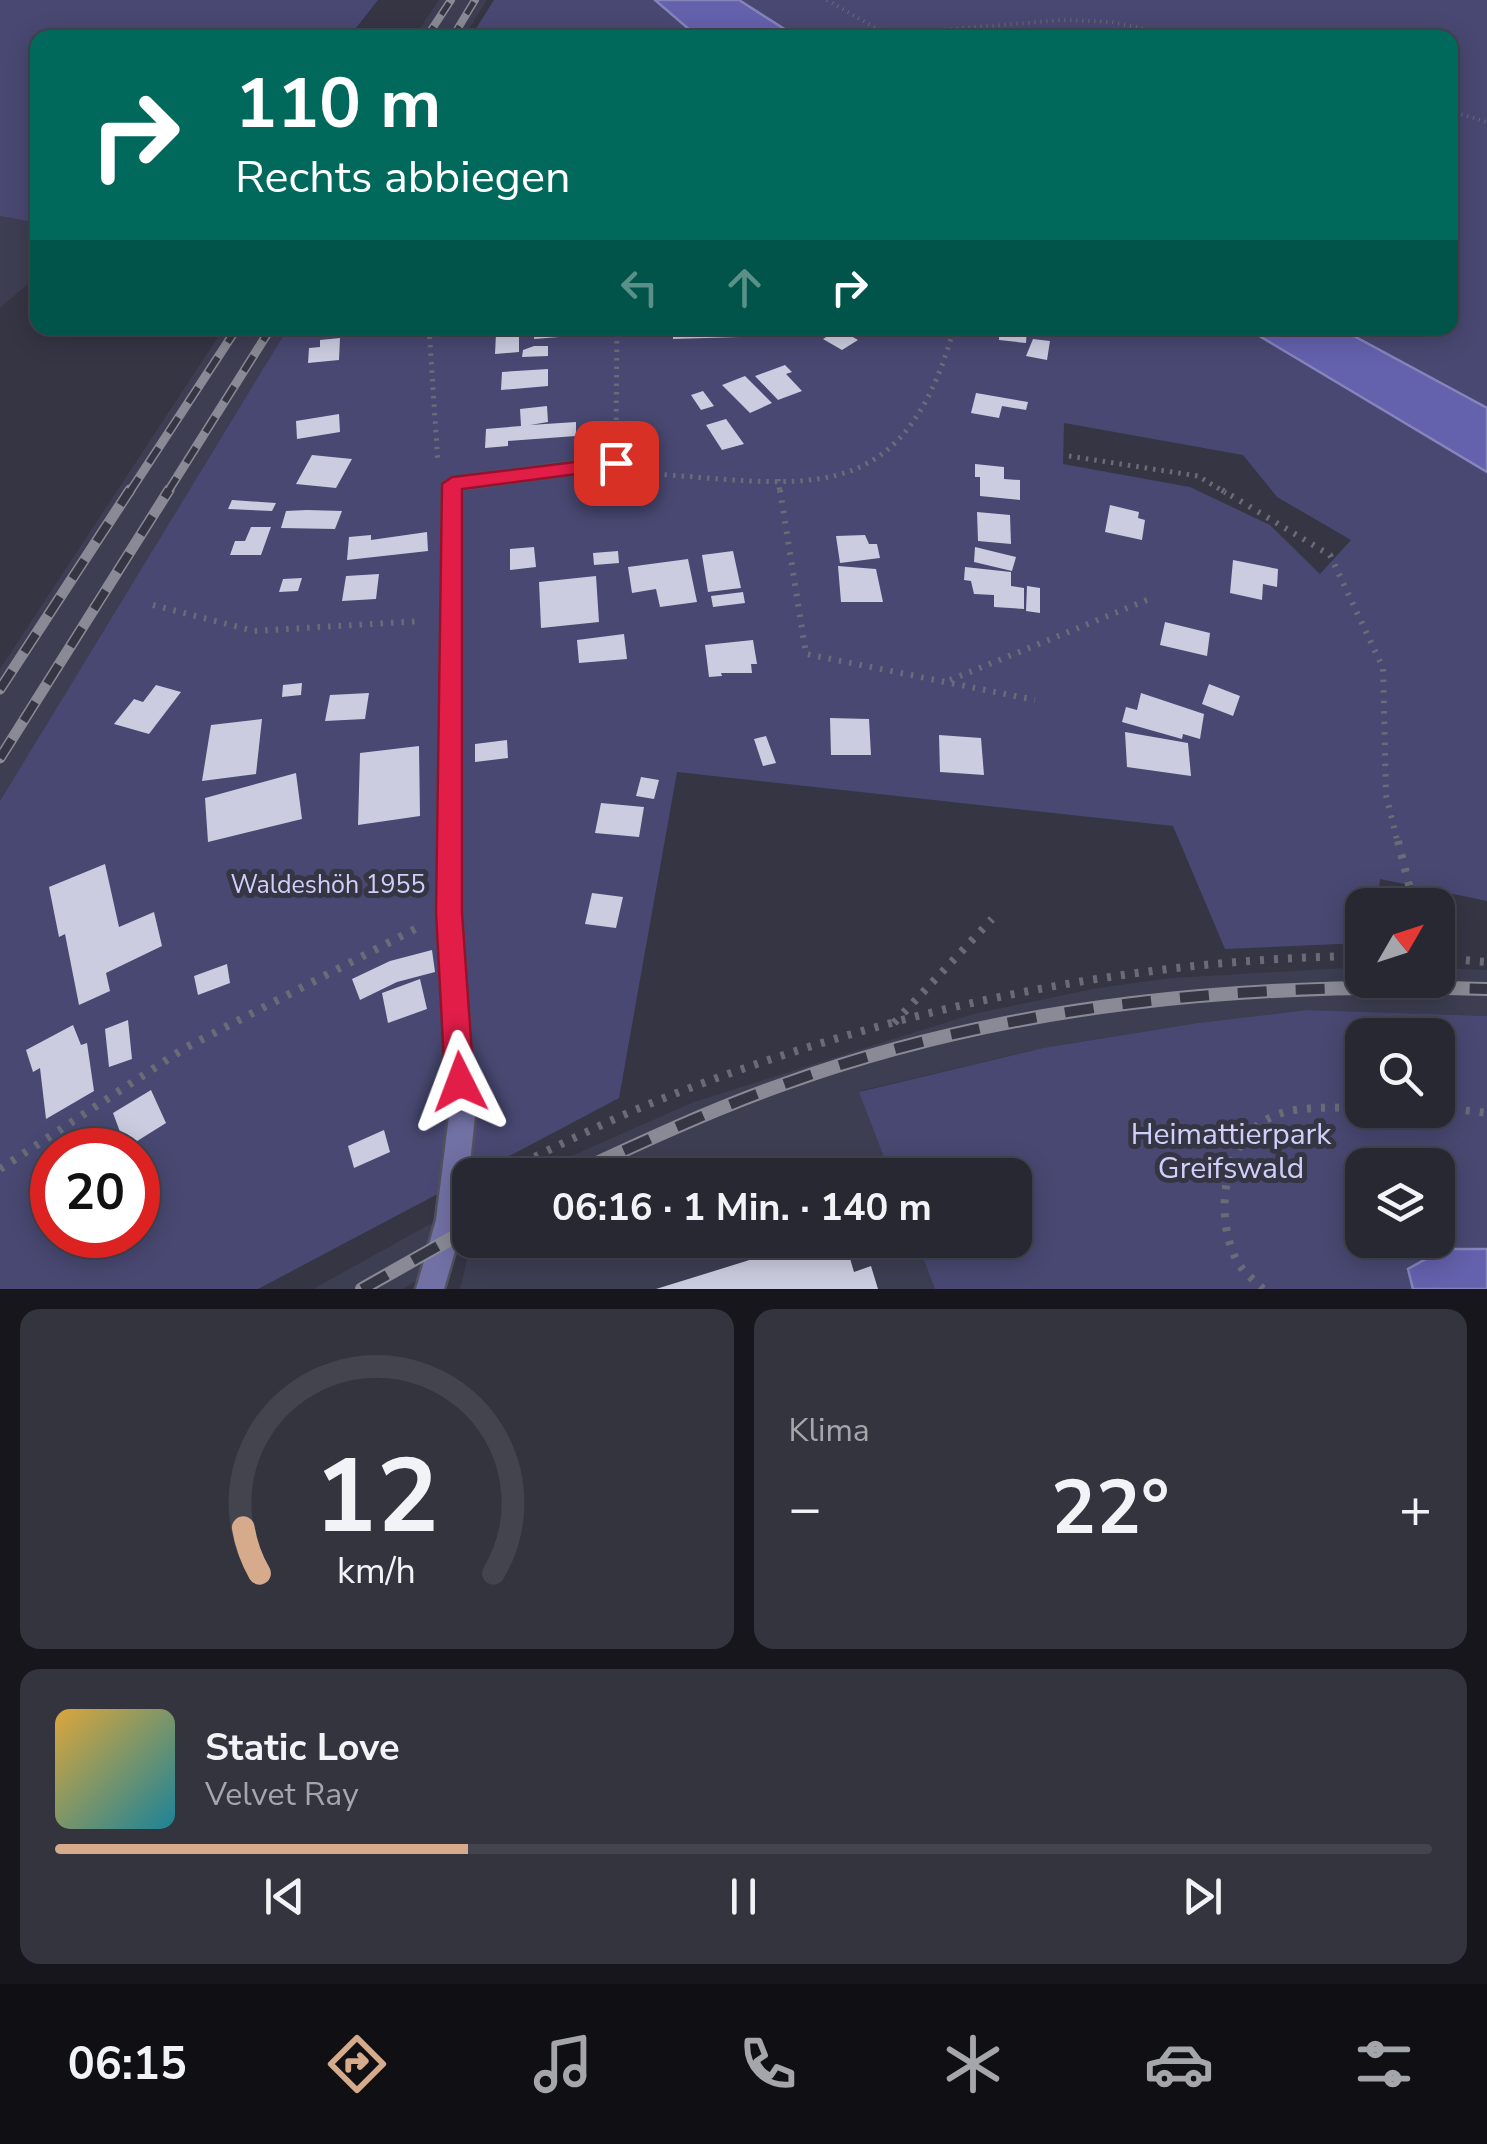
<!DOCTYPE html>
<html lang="de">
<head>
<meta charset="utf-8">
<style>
	body { margin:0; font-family:"Nunito Sans",sans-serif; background:#34343f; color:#f1f3f6; height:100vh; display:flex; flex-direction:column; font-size:38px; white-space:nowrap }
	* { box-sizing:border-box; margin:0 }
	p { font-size:32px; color:#a5a6ac }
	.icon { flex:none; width:55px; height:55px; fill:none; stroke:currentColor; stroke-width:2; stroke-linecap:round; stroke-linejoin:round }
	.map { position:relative; height:1289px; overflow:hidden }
	.details { display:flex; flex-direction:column; gap:20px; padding:20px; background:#16161c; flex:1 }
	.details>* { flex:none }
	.top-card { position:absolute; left:30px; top:30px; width:1428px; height:305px; border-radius:20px; box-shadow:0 5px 25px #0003,0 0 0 2px #44444e; background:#00695c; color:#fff; overflow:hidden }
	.needle { width:65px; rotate:51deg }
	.controls { position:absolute; left:1345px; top:888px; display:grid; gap:20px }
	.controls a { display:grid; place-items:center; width:110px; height:110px; border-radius:20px; background:#282833; box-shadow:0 5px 25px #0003,0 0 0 2px #44444e; font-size:50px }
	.speed { position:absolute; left:30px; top:1128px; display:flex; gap:20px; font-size:50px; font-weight:700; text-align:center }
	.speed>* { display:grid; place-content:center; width:130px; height:130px; border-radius:50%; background:#282833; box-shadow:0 5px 25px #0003,0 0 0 2px #44444e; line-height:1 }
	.speed .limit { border:15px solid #d22; background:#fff; color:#111 }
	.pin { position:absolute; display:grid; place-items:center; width:85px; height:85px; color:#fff; margin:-42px; border-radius:20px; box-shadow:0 5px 15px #0006 }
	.me { position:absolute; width:110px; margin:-55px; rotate:357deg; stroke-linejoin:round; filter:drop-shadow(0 0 8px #0008) }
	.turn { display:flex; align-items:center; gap:35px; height:210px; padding:0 40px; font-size:45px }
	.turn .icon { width:130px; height:130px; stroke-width:2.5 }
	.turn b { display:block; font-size:70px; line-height:85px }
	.lanes { display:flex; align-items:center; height:95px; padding:0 40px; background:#0003; justify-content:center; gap:50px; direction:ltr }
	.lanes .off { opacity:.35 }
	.big { font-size:75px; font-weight:700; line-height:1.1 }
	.details .widget { flex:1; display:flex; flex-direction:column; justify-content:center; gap:15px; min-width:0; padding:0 35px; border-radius:20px; background:#34343f }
	.details .dial { align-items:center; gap:0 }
	.dial svg { height:260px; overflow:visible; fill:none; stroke:#44444e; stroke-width:7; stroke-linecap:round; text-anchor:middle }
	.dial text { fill:#f1f3f6; stroke:none }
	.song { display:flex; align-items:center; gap:30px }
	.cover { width:120px; height:120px; border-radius:15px; background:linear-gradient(135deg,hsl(40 70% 55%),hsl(190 70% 35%)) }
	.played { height:10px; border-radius:5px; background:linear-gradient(90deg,#d6ab8b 30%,#44444e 30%) }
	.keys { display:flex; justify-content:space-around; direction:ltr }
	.heat { display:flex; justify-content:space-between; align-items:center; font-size:55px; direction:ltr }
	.details .tiles { flex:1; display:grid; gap:20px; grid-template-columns:1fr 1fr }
	.widget:last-child { grid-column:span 2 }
	.trip { position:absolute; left:452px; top:1158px; width:580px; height:100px; border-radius:20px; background:#282833; box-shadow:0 5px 25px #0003,0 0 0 2px #44444e; font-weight:700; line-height:100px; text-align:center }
	.tab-bar { display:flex; height:160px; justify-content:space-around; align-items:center; background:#101014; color:#a5a6ac }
	.tab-bar .icon { width:70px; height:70px }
	.tab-bar .selected { color:#d6ab8b }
	.tab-bar b { font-size:45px; color:#f1f3f6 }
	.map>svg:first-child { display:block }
</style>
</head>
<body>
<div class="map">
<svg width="1487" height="1289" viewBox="0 0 1487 1289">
	<rect width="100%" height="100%" fill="#353544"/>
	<path fill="#3e3e53" d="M439,0H487L464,37H414Z
		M0,216L37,223V276L0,308Z
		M224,328H288L0,801V669Z
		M1362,967V980H1438V968L1487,970V1016L1308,1010L1198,1023L1043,1048L860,1091L891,1175H528L694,1102L973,1014L1098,988L1172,978Z
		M470,1202V1240H916L935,1289H460L470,1247L403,1289H313Z"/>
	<path fill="#484872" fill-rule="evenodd" d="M0,0H378L349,37L38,38L37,223L0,216Z
		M494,0H655L698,37L470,38Z
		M739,0H1487V408L1339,328H1450V38L797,37Z
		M288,328H1246L1487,472V901L1380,879L1378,905H1362V943L1225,949L1173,826L677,772L619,1098L258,1289H0V801ZM1064,423L1243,455L1277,497L1351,540L1320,574L1270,525L1190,487L1063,464ZM52,1150H138V1235H52Z
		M1307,1010L1487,1016V1289H935L916,1240H1015V1175H891L859,1092L1043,1048L1198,1023ZM1362,1035H1438V1110H1362ZM1362,1165H1438V1240H1362Z"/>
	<path fill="#6461ad" stroke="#8584bb" stroke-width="2.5" d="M655,0H739L797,37H698Z
		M1246,328H1339L1487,408V472Z
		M1444,1249H1487V1289H1413L1408,1269Z"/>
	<path fill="#cbccdf" d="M535,328H558L559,337L534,339Z
		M673,328H771L772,336L673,339Z
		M999,328H1027L1026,343L999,340Z
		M839,329L858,340L842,350L823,339Z
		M519,333V352L495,354L496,334Z
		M340,338L339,360L308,363L309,348L320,347V340Z
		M1033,339L1050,341L1047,360L1026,356Z
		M534,346H548V356L522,357L523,350Z
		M785,365L792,372L786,374L802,391L778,400L755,376Z
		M548,369V386L501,390L502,372Z
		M745,376L772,403L750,413L722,385Z
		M703,391L714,406L701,410L691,395Z
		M976,393L1028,402L1026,410L1002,406L999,418L971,413Z
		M547,406L548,422L530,425L576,422V436L508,441V446L485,448L486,429L521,426L520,409Z
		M339,414L340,432L297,439L296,421Z
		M726,419L744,444L722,450L706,425Z
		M312,455L352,459L336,488L296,484Z
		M975,464L1004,467V479L1020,480V500L980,496V477H975Z
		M232,500L276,503L272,511L228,509Z
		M1110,505L1139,512L1138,518L1145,520L1142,540L1105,532Z
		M286,511L307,510L342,511L335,529L281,528Z
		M977,512L1010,515L1011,544L978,541Z
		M251,527H271L261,555H230L235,541H245Z
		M427,532L428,551L347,560L349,537L371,535V540Z
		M865,535L869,544H877L880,558L840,563L836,536Z
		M534,547L536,567L510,570V549Z
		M975,547L1016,557L1012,571L974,562Z
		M618,551L619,563L594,565L593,553Z
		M733,551L741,588L708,592L702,555Z
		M688,559L697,602L660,607L656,589L632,593L628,567Z
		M1233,560L1278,569L1277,587L1263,584L1262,600L1230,593Z
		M838,566L876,569L883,602H841Z
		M965,567L1011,572V586L1024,588V609L994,607V595L974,594L971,581L964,580Z
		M379,574L376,599L342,601L346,576Z
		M596,576L599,622L541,628L539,582Z
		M302,578L298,591L279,592L283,579Z
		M1027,586L1040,588V613L1026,611Z
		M743,592L745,603L713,607L711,596Z
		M1165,622L1210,633L1207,656L1160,645Z
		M624,634L627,659L579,663L577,640Z
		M753,640L757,664H751L752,673H721L722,676L709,677L705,645Z
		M302,683L301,695L282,697L283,685Z
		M1209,684L1240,696L1233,716L1202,704Z
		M156,685L181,692L149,734L114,724L134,699L143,702Z
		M369,693L365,719L325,721L330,695Z
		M1141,693L1204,714L1200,739L1183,734L1182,739L1122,722L1126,707L1137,710Z
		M830,718L869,719L871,755H831Z
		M262,719L256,774L202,781L211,725Z
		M1125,732L1188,743L1191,776L1127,767Z
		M939,735L981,738L984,775L940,772Z
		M766,736L776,763L763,766L754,739Z
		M507,740L508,758L475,762V744Z
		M419,746L420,816L358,825L360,753Z
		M296,773L302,819L208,842L205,798Z
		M641,777L659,780L654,799L636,796Z
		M601,803L644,807L639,837L595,833Z
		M105,864L119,927L154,912L162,946L106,973L110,991L79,1005L65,934L59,937L49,887Z
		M592,893L623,897L616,928L585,924Z
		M432,950L435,972L397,982L360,1000L352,979L390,961Z
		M227,964L230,983L198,995L194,976Z
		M420,979L427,1009L388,1023L382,993Z
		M128,1020L132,1059L109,1067L105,1029Z
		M73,1025L81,1045L87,1043L94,1091L46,1119L40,1068L33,1072L26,1050Z
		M151,1090L166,1123L126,1148L113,1113Z
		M384,1130L390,1152L354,1168L348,1146Z
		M64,1235H99L68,1253Z
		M846,1245L854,1272L871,1266L878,1289H656L795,1246L799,1259Z"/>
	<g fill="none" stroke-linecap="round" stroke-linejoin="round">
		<defs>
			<path id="service" d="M616,457L625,463L622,467L461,489V912L475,1116L464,1220L444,1289H416L436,1220L449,1116L437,912L443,484L452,478Z"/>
		</defs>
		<use href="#service" stroke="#515260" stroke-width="5"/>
		<path stroke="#6b6b78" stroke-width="4" stroke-dasharray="1 5" stroke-linecap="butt" d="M827,0L877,29L903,33L1063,20L1112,22L1184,38
			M1450,111L1487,122"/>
		<path stroke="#6b6b78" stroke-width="5" stroke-dasharray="2.5 6" stroke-linecap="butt" d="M429,328L438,463
			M616,437L617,328
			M1069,456L1198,476L1226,493
			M639,473C800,482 901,518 954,328
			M778,479L780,493"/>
		<path stroke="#6b6b78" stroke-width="6" stroke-dasharray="2.5 8" stroke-linecap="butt" d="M780,490L806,654L1035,700
			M1222,490L1330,555L1383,668L1386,795L1398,844
			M153,605L254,631L422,621
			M950,680L1147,600"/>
		<path stroke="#6b6b78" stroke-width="8" stroke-dasharray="4 10" stroke-linecap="butt" d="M1398,841L1414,905
			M1438,958L1487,962
			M894,1023L992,919
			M1438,1107L1487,1113
			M0,1169L185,1048L417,928
			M497,1175C554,1148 610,1119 669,1096C890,1010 1125,959 1362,956
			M1263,1289C1254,1280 1243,1272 1237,1261C1215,1220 1221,1148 1264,1121C1292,1104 1331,1108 1362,1108"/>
		<use href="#service" fill="#7271a5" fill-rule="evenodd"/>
		<defs>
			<path id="rail-far3" d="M426,38L451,0
				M452,38L475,0"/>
			<path id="rail-far2" d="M129,493L237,328
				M167,493L271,328"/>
			<path id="rail-far1" d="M0,689L130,490
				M0,758L169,490"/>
			<path id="rail" d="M571,1175C642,1142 713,1109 787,1083C1012,1002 1249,982 1487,989
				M362,1289L470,1228"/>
		</defs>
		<use href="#rail-far3" stroke="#8a8a96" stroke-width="8"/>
		<use href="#rail-far2" stroke="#8a8a96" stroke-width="9"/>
		<use href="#rail-far1" stroke="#8a8a96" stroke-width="11"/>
		<use href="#rail" stroke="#8a8a96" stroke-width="14"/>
		<use href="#rail-far3" stroke="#353544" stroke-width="5" stroke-dasharray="14" stroke-linecap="butt"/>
		<use href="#rail-far2" stroke="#353544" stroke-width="6" stroke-dasharray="18" stroke-linecap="butt"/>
		<use href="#rail-far1" stroke="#353544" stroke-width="8" stroke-dasharray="22" stroke-linecap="butt"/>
		<use href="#rail" stroke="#353544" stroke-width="10" stroke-dasharray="29" stroke-linecap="butt"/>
	</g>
	<path fill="#e11d48" stroke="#92132f" stroke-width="2.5" d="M616,457L626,463L623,468L462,489V912L474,1082L470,1093L460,1097L449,1093L445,1082L436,912L442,484L452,477Z"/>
	<g text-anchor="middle" stroke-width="10" stroke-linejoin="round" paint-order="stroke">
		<g font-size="25" fill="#ced0fa" stroke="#353544">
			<text x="328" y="893">Waldeshöh 1955</text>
		</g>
		<g font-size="30" fill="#ced0fa" stroke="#353544">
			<text x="1231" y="1144">Heimattierpark<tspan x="1231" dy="34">Greifswald</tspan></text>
		</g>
	</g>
</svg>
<div class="controls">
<a><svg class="needle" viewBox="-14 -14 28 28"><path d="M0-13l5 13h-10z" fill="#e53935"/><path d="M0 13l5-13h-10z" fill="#a5a6ac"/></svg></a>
<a><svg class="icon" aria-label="search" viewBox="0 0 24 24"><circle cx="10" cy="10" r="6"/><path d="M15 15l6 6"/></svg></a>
<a><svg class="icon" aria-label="layers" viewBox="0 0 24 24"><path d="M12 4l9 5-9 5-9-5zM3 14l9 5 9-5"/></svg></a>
</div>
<div class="speed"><div class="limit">20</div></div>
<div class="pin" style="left:616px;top:463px;background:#d93025"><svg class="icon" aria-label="arrive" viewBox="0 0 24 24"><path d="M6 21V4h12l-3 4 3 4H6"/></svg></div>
<svg class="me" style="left:460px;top:1082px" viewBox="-20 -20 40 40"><path d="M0-17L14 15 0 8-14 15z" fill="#e11d48" stroke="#fff" stroke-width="4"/></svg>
<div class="trip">06:16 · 1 Min. · 140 m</div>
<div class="top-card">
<div class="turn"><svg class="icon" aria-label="right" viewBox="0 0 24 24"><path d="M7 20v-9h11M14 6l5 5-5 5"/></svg><div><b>110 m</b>Rechts abbiegen</div></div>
<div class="lanes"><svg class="icon off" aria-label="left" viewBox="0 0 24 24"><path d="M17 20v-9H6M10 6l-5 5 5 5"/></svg><svg class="icon off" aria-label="ahead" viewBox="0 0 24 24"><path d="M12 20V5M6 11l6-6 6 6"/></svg><svg class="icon" aria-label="right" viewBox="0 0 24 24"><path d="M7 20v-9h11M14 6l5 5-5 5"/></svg></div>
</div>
</div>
<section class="details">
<div class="tiles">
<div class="widget dial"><svg viewBox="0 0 100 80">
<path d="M14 69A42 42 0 1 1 86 69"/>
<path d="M14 69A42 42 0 0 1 9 55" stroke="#d6ab8b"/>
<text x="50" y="56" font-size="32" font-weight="700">12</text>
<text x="50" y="72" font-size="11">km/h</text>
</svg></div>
<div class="widget"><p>Klima</p>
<div class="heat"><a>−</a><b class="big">22°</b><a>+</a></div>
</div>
<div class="widget">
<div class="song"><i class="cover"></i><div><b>Static Love</b><p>Velvet Ray</p></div></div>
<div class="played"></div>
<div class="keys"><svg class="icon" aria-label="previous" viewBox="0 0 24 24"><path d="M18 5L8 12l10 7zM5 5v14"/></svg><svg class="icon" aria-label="pause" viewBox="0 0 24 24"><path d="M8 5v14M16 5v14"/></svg><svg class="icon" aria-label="next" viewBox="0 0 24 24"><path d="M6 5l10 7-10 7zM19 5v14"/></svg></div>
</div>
</div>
</section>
<nav class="tab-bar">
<b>06:15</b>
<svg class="icon selected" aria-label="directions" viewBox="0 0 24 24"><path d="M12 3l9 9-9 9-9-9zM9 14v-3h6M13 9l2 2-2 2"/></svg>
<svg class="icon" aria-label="music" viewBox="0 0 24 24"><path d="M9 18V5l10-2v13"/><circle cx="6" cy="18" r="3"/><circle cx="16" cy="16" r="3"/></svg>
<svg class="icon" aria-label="phone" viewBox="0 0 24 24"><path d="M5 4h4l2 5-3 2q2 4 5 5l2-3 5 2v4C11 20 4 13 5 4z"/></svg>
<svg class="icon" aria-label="climate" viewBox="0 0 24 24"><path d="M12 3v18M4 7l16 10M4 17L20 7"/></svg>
<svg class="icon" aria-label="car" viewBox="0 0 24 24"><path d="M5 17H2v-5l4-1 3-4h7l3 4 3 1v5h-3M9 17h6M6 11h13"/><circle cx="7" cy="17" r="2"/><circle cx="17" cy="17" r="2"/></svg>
<svg class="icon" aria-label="filters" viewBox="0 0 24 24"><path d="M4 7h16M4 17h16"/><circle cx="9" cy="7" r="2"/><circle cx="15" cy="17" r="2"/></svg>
</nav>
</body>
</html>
